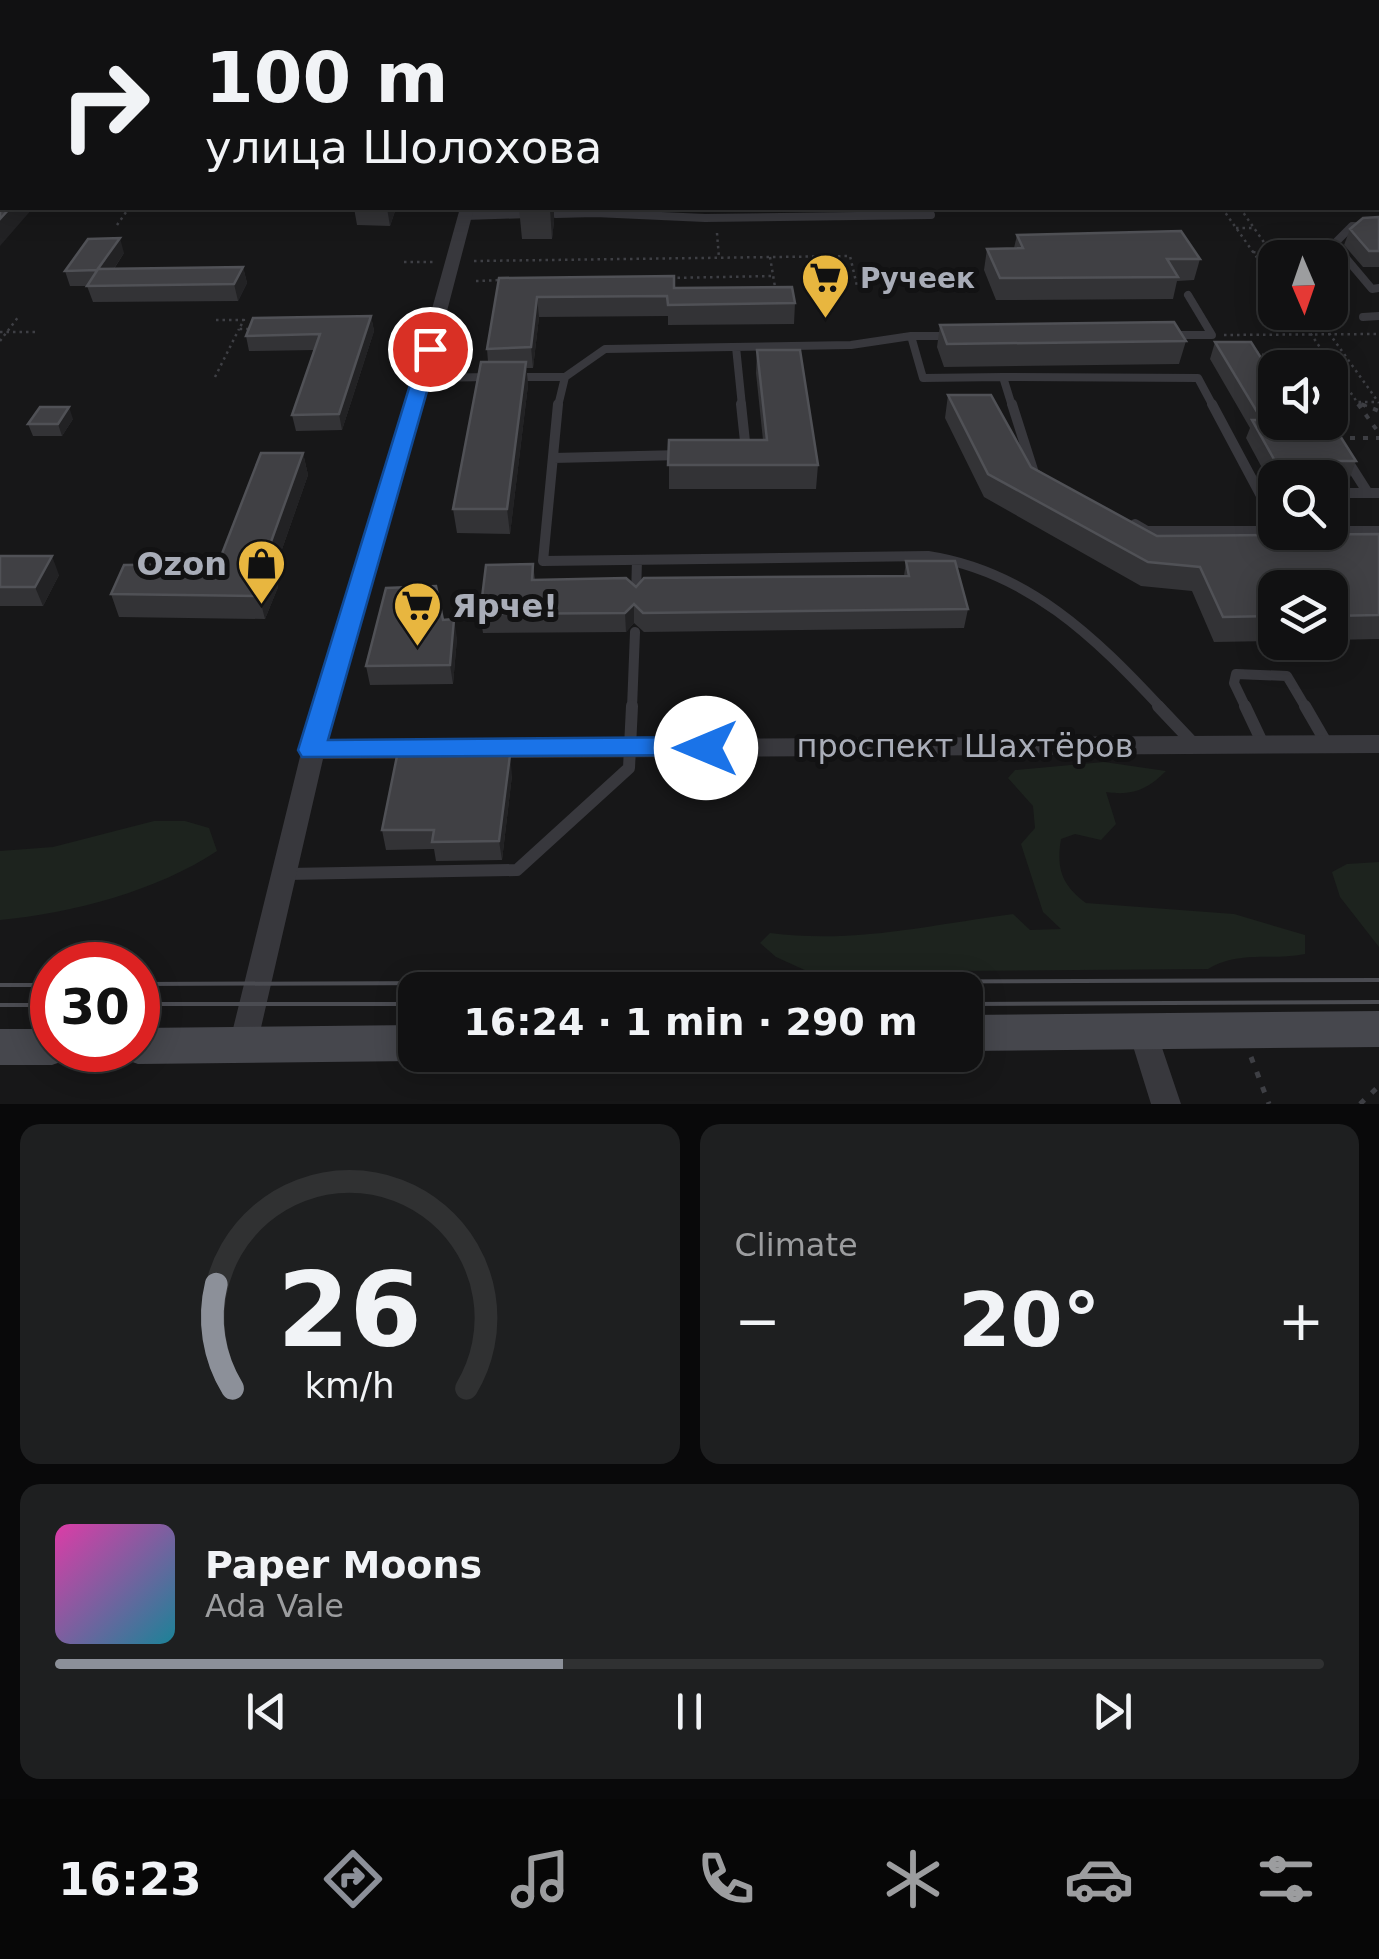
<!DOCTYPE html>
<html lang="en">
<head>
<meta charset="utf-8">
<style>
	body { margin:0; font-family:"DejaVu Sans",sans-serif; background:#1e1f20; color:#f1f3f6; height:100vh; display:flex; flex-direction:column; font-size:38px; white-space:nowrap }
	* { box-sizing:border-box; margin:0 }
	p { font-size:32px; color:#9c9d9f }
	.icon { flex:none; width:55px; height:55px; fill:none; stroke:currentColor; stroke-width:2; stroke-linecap:round; stroke-linejoin:round }
	.map { position:relative; height:1104px; overflow:hidden }
	.drawer { display:flex; flex-direction:column; gap:20px; padding:20px; background:#09090a; flex:1 }
	.drawer>* { flex:none }
	.hud { position:absolute; left:0px; top:0px; width:1380px; height:210px; box-shadow:0 5px 25px #0003,0 0 0 2px #303132; background:#111112; color:#f1f3f6; overflow:hidden }
	.needle { width:65px; rotate:178deg }
	.tools { position:absolute; left:1258px; top:240px; display:grid; gap:20px }
	.tools a { display:grid; place-items:center; width:90px; height:90px; border-radius:20px; background:#111112; box-shadow:0 5px 25px #0003,0 0 0 2px #303132; font-size:50px }
	.speed { position:absolute; left:30px; top:942px; display:flex; gap:20px; font-size:50px; font-weight:700; text-align:center }
	.speed>* { display:grid; place-content:center; width:130px; height:130px; border-radius:50%; background:#111112; box-shadow:0 5px 25px #0003,0 0 0 2px #303132; line-height:1 }
	.speed .limit { border:15px solid #d22; background:#fff; color:#111 }
	.pin { position:absolute; display:grid; place-items:center; width:85px; height:85px; color:#fff; margin:-42px; border:5px solid #fff; border-radius:50%; box-shadow:0 2px 10px #0007 }
	.me { position:absolute; width:110px; margin:-55px; rotate:270deg; stroke-linejoin:round; filter:drop-shadow(0 0 8px #0008) }
	.turn { display:flex; align-items:center; gap:35px; height:210px; padding:0 40px; font-size:45px }
	.turn .icon { width:130px; height:130px; stroke-width:2.5 }
	.turn b { display:block; font-size:70px; line-height:85px }
	.big { font-size:75px; font-weight:700; line-height:1.1 }
	.drawer .widget { flex:1; display:flex; flex-direction:column; justify-content:center; gap:15px; min-width:0; padding:0 35px; border-radius:20px; background:#1e1f20 }
	.drawer .dial { align-items:center; gap:0 }
	.dial svg { height:260px; overflow:visible; fill:none; stroke:#303132; stroke-width:7; stroke-linecap:round; text-anchor:middle }
	.dial text { fill:#f1f3f6; stroke:none }
	.song { display:flex; align-items:center; gap:30px }
	.cover { width:120px; height:120px; border-radius:15px; background:linear-gradient(135deg,hsl(320 70% 55%),hsl(190 70% 35%)) }
	.played { height:10px; border-radius:5px; background:linear-gradient(90deg,#8c9099 40%,#303132 40%) }
	.keys { display:flex; justify-content:space-around; direction:ltr }
	.heat { display:flex; justify-content:space-between; align-items:center; font-size:55px; direction:ltr }
	.drawer .tiles { flex:1; display:grid; gap:20px; grid-template-columns:1fr 1fr }
	.widget:last-child { grid-column:span 2 }
	.trip { position:absolute; left:398px; top:972px; width:585px; height:100px; border-radius:20px; background:#111112; box-shadow:0 5px 25px #0003,0 0 0 2px #303132; font-weight:700; line-height:100px; text-align:center }
	.tabs { display:flex; height:160px; justify-content:space-around; align-items:center; background:#070707; color:#9c9d9f }
	.tabs .icon { width:70px; height:70px }
	.tabs .selected { color:#8c9099 }
	.tabs b { font-size:45px; color:#f1f3f6 }
	.map>svg:first-child { display:block }
</style>
</head>
<body>
<div class="map">
<svg width="1379" height="1104" viewBox="0 0 1379 1104">
	<rect width="100%" height="100%" fill="#171718"/>
	<path fill="#1d231e" d="M1104,762L1166,771C1147,790 1132,796 1106,792L1116,824L1101,840L1075,834L1061,839C1056,869 1062,885 1086,903L1234,914L1305,935V954C1270,961 1240,950 1208,969L809,972L776,957L760,943L770,933C854,944 929,925 1013,914L1030,930L1061,929L1043,912L1021,844L1035,828L1033,806L1008,778L1015,770Z
		M154,821H185L209,828L217,851C157,891 72,913 0,920V851L53,847Z
		M1379,862V947L1340,897L1332,872L1347,864Z"/>
	<g fill="none" stroke-linecap="round" stroke-linejoin="round">
		<path stroke="#3e3f44" stroke-width="2.5" stroke-dasharray="2.5 4" stroke-linecap="butt" d="M1222,208L1275,283
			M1240,208L1275,258
			M117,225L129,208
			M1236,228H1255
			M717,233L719,258
			M1253,252L1272,253
			M770,257L775,287
			M474,261L850,256L857,286
			M404,262H434
			M671,278L773,276
			M476,281L501,280
			M1296,312L1357,402L1367,406
			M1314,312L1379,403
			M216,320H244L239,329H251
			M0,332H37
			M1224,335L1379,334
			M0,341L19,316
			M1256,352L1294,368
			M215,377L239,329
			M1330,382L1349,389
			M1360,406L1357,402H1376"/>
		<path stroke="#3e3f44" stroke-width="4" stroke-dasharray="5 8" stroke-linecap="butt" d="M1358,404L1379,433
			M1361,404L1379,411
			M1337,438H1379"/>
		<path stroke="#3e3f44" stroke-width="5" stroke-dasharray="6 10" stroke-linecap="butt" d="M1251,1057L1269,1104
			M1360,1104L1379,1086"/>
		<path stroke="#38383d" stroke-width="8" d="M595,213L705,218L931,215
			M556,214L595,213L596,208
			M465,216L529,214
			M1379,227L1352,226L1334,244L1372,289L1379,288
			M1363,317L1379,316
			M1172,335H1212L1188,295
			M911,336H950
			M736,347L742,406
			M518,377H565L605,349L851,345L911,336L923,378L1003,377L1012,406
			M1003,377L1198,378L1213,406
			M422,378L491,377
			M558,406L565,377"/>
		<path stroke="#38383d" stroke-width="10" d="M558,404L543,561L928,556C1027,571 1095,637 1161,708
			M741,404L746,451
			M1012,404L1034,473L1039,476
			M1212,404L1275,522
			M553,458L682,455
			M1347,460L1368,493
			M1260,493H1275
			M1330,493H1379
			M1135,524L1147,531H1275
			M1330,531H1379
			M636,596L637,560
			M632,708L635,632
			M1246,708L1234,683L1236,674L1287,676L1306,708"/>
		<path stroke="#38383d" stroke-width="12" d="M1158,706L1194,744
			M1245,706L1263,744
			M1305,706L1327,744
			M287,874L517,870L629,768L632,706"/>
		<path fill="#38383d" fill-rule="evenodd" d="M1378,10H1379V16H1378Z
			M2,137V146L0,147V138Z
			M460,208H474L408,460L337,696L327,741L1379,735V753L323,759L257,1045L253,1054L243,1058L233,1054L229,1045L315,696L390,460Z
			M1142,1017L1152,1021L1156,1030L1181,1104H1151L1128,1030L1132,1021Z"/>
		<path fill="#46474d" fill-rule="evenodd" d="M1379,1011V1047L965,1051V1015Z
			M415,1025V1055H429L415,1061L138,1064L124,1059L120,1050H138V1028Z
			M0,1029H52V1050H71L66,1060L52,1065H0Z"/>
		<path fill="#54555c" fill-rule="evenodd" d="M0,1L6,2L2,11H0Z"/>
		<path stroke="#4b4c52" stroke-width="4" d="M138,984L1379,980
			M0,985H52
			M138,1004H415
			M965,1004L1379,1002
			M0,1005H52"/>
	</g>
	<path fill="#333336" d="M354,208H396L390,226L357,225Z
		M519,208L554,209V221L552,239H522Z
		M1379,217V267H1363L1344,245L1350,229Z
		M1017,235L1200,259L1194,280L1177,281L1173,299L996,300L984,270L987,249L1014,248Z
		M124,253L114,269L243,267L247,283L238,301L93,302L87,286H70L65,271Z
		M499,278L674,288L795,303L794,324L668,325V316L539,317L533,368H526L528,385L510,534L457,533L453,509L488,362L487,349Z
		M371,316L374,331L342,430L296,431L292,415L315,350L249,351L246,336Z
		M940,325L1186,341L1179,364L944,367L937,347Z
		M1215,342L1275,422L1356,461L1349,480H1330V478H1275V479H1268L1246,438L1250,428L1210,359Z
		M757,350L818,465L816,489H669V440H763L756,373Z
		M948,395L1031,467L1157,536L1379,534V639L1330,640V588H1275V641L1214,642L1192,591L1141,586L984,497L945,418Z
		M73,419L62,436H33L28,424Z
		M303,453L308,475L274,572L278,587L265,619L119,617L111,594L218,564Z
		M0,556L59,575L43,606H0Z
		M906,561L968,609L964,628L644,632L634,623L626,632L483,633L480,614L533,564L535,580L636,587L904,576Z
		M443,620L457,638L453,684L370,685L366,666Z
		M512,775L502,860L436,861L434,849L386,850L382,830Z"/>
	<path fill="#222224" d="M2,64V86L0,88V66Z
		M10,208H33L0,246V219Z
		M387,208H396L390,226Z
		M548,208H555L554,209V221L552,239L550,209Z
		M120,238L124,253L103,285L99,270Z
		M243,267L247,283L238,301L234,284Z
		M537,297L539,317L533,368L531,347Z
		M371,316L374,331L342,430L339,414Z
		M526,362L528,385L510,534L507,509Z
		M69,407L73,419L62,436L58,424Z
		M303,453L308,475L274,572L278,587L265,619L259,596L263,564Z
		M52,556L59,575L43,606L35,587Z
		M634,604V623L626,632L625,613Z
		M454,619L457,638L453,684L450,665Z
		M510,755L512,775L502,860L499,841Z"/>
	<path fill="#404044" stroke="#505156" stroke-width="2.5" d="M409,1H454V2H409Z
		M2,41V64L0,66V43Z
		M2,185V208H10L0,219V188Z
		M1379,217V251H1369L1350,229L1363,218Z
		M1181,231L1200,259H1167L1178,277L1000,278L987,249L1023,248L1017,235Z
		M120,238L97,270L65,271L88,239Z
		M243,267L234,284L87,286L98,269Z
		M674,276V288L792,287L795,303L668,305L667,296L537,297L531,347L487,349L499,278Z
		M371,316L339,414L292,415L320,334L246,336L253,318Z
		M1174,322L1186,341L947,344L940,325Z
		M1215,342H1251L1275,380V422H1330V420L1356,461H1275L1252,420H1262Z
		M757,350H800L818,465H668L669,440H767Z
		M481,362H526L507,509H453Z
		M948,395H991L1031,467L1157,536L1379,534V615L1330,616V588H1275V616L1223,617L1200,567L1148,562L988,474Z
		M40,407H69L58,424H28Z
		M261,453H303L263,564H272L259,596L111,594L124,565L218,564Z
		M0,556H52L35,587H0Z
		M906,561H955L968,609L643,613L634,604L625,613L480,614L486,565L533,564L532,580L626,578L636,587L644,578L909,576Z
		M436,586L443,620L454,619L450,665L366,666L386,588Z
		M510,755L499,841L432,842L434,830H382L397,756Z"/>
	<path fill="#1a73e8" stroke="#114b97" stroke-width="2.5" d="M430,343L439,349L328,740L706,737L720,748L716,755L302,757L298,750L421,349Z"/>
	<defs>
		<symbol id="supermarket-pin" viewBox="-11 -11 22 30"><path d="M0 17L-7.5 6A9.5 9.5 0 1 1 7.5 6Z" fill="#e8b63f" stroke="#121213"/><path d="M-6-5.5h2.5l.6 2H6L4.5 2H-2.5L-4.4-4H-6ZM-1.5 3.2a1.3 1.3 0 1 0 .1 0ZM3 3.2a1.3 1.3 0 1 0 .1 0Z" fill="#111"/></symbol>
		<symbol id="shop-pin" viewBox="-11 -11 22 30"><path d="M0 17L-7.5 6A9.5 9.5 0 1 1 7.5 6Z" fill="#e8b63f" stroke="#121213"/><path d="M-5-2.5h2.3a2.7 3.5 0 0 1 5.4 0H5L5.5 6h-11ZM-1.5-2.5h3a1.5 2.3 0 0 0-3 0Z" fill="#111"/></symbol>
	</defs>
	<g fill-rule="evenodd">
		<use href="#supermarket-pin" x="798" y="250" width="55" height="75"/>
		<use href="#shop-pin" x="234" y="536" width="55" height="75"/>
		<use href="#supermarket-pin" x="390" y="578" width="55" height="75"/>
	</g>
	<g text-anchor="middle" stroke-width="10" stroke-linejoin="round" paint-order="stroke">
		<g font-size="28" font-weight="bold" fill="#a9adb8" stroke="#121213" text-anchor="start">
			<text x="860" y="288">Ручеек</text>
		</g>
		<g font-size="32" font-weight="bold" fill="#a9adb8" stroke="#121213" text-anchor="end">
			<text x="227" y="575">Ozon</text>
			<text x="452" y="617" text-anchor="start">Ярче!</text>
		</g>
		<g font-size="32" fill="#a9adb8" stroke="#121213">
			<text x="965" y="757">проспект Шахтёров</text>
		</g>
	</g>
</svg>
<div class="tools">
<a><svg class="needle" viewBox="-14 -14 28 28"><path d="M0-13l5 13h-10z" fill="#e53935"/><path d="M0 13l5-13h-10z" fill="#9c9d9f"/></svg></a>
<a><svg class="icon" aria-label="sound" viewBox="0 0 24 24"><path d="M4 9h4l5-4v14l-5-4H4zM17 9q2 3 0 6"/></svg></a>
<a><svg class="icon" aria-label="search" viewBox="0 0 24 24"><circle cx="10" cy="10" r="6"/><path d="M15 15l6 6"/></svg></a>
<a><svg class="icon" aria-label="layers" viewBox="0 0 24 24"><path d="M12 4l9 5-9 5-9-5zM3 14l9 5 9-5"/></svg></a>
</div>
<div class="speed"><div class="limit">30</div></div>
<div class="pin" style="left:430px;top:349px;background:#d93025"><svg class="icon" aria-label="arrive" viewBox="0 0 24 24"><path d="M6 21V4h12l-3 4 3 4H6"/></svg></div>
<svg class="me" style="left:706px;top:748px" viewBox="-20 -20 40 40"><circle r="19" fill="#fff"/><path d="M0-13L10 11 0 6-10 11z" fill="#1a73e8"/></svg>
<div class="trip">16:24 · 1 min · 290 m</div>
<div class="hud">
<div class="turn"><svg class="icon" aria-label="right" viewBox="0 0 24 24"><path d="M7 20v-9h11M14 6l5 5-5 5"/></svg><div><b>100 m</b>улица Шолохова</div></div>
</div>
</div>
<section class="drawer">
<div class="tiles">
<div class="widget dial"><svg viewBox="0 0 100 80">
<path d="M14 69A42 42 0 1 1 86 69"/>
<path d="M14 69A42 42 0 0 1 9 37" stroke="#8c9099"/>
<text x="50" y="56" font-size="32" font-weight="700">26</text>
<text x="50" y="72" font-size="11">km/h</text>
</svg></div>
<div class="widget"><p>Climate</p>
<div class="heat"><a>−</a><b class="big">20°</b><a>+</a></div>
</div>
<div class="widget">
<div class="song"><i class="cover"></i><div><b>Paper Moons</b><p>Ada Vale</p></div></div>
<div class="played"></div>
<div class="keys"><svg class="icon" aria-label="previous" viewBox="0 0 24 24"><path d="M18 5L8 12l10 7zM5 5v14"/></svg><svg class="icon" aria-label="pause" viewBox="0 0 24 24"><path d="M8 5v14M16 5v14"/></svg><svg class="icon" aria-label="next" viewBox="0 0 24 24"><path d="M6 5l10 7-10 7zM19 5v14"/></svg></div>
</div>
</div>
</section>
<nav class="tabs">
<b>16:23</b>
<svg class="icon selected" aria-label="directions" viewBox="0 0 24 24"><path d="M12 3l9 9-9 9-9-9zM9 14v-3h6M13 9l2 2-2 2"/></svg>
<svg class="icon" aria-label="music" viewBox="0 0 24 24"><path d="M9 18V5l10-2v13"/><circle cx="6" cy="18" r="3"/><circle cx="16" cy="16" r="3"/></svg>
<svg class="icon" aria-label="phone" viewBox="0 0 24 24"><path d="M5 4h4l2 5-3 2q2 4 5 5l2-3 5 2v4C11 20 4 13 5 4z"/></svg>
<svg class="icon" aria-label="climate" viewBox="0 0 24 24"><path d="M12 3v18M4 7l16 10M4 17L20 7"/></svg>
<svg class="icon" aria-label="car" viewBox="0 0 24 24"><path d="M5 17H2v-5l4-1 3-4h7l3 4 3 1v5h-3M9 17h6M6 11h13"/><circle cx="7" cy="17" r="2"/><circle cx="17" cy="17" r="2"/></svg>
<svg class="icon" aria-label="filters" viewBox="0 0 24 24"><path d="M4 7h16M4 17h16"/><circle cx="9" cy="7" r="2"/><circle cx="15" cy="17" r="2"/></svg>
</nav>
</body>
</html>
